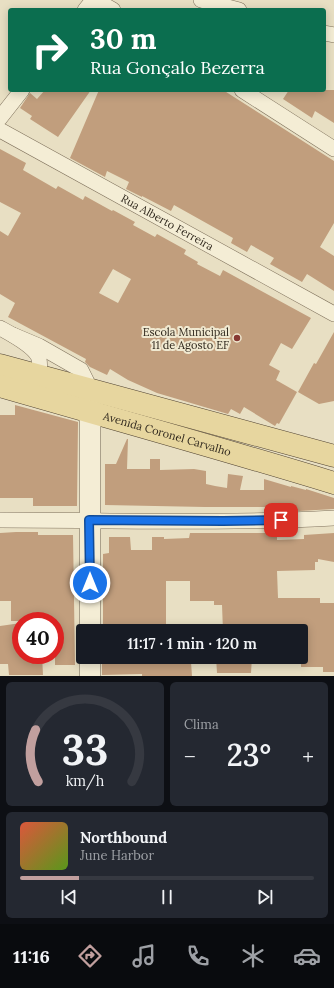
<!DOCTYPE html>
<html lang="pt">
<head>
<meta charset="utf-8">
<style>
	body { margin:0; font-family:Lora,serif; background:#242831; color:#f1f3f6; height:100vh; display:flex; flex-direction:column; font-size:15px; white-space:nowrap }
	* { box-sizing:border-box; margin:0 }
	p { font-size:13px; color:#9ea1a6 }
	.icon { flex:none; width:22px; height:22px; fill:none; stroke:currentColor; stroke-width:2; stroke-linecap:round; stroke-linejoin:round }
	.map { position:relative; height:676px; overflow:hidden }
	.details { display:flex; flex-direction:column; gap:6px; padding:6px; background:#0d0f14; flex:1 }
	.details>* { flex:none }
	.top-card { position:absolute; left:8px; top:8px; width:318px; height:84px; border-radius:4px; box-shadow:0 2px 10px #0003; background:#0b6e4f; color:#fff; overflow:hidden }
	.speed { position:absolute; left:12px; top:612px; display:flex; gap:8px; font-size:20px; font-weight:700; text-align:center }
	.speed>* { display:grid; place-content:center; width:52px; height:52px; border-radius:50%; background:#171b24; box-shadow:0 2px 10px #0003; line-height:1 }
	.speed .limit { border:6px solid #d22; background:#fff; color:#111 }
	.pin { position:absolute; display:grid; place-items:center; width:34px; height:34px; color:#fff; margin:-17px; border-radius:8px; box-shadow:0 2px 6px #0006 }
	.me { position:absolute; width:44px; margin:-22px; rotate:0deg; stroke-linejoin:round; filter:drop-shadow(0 0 3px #0008) }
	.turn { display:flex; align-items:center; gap:14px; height:84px; padding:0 16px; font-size:18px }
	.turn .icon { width:52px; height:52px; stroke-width:2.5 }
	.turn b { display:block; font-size:28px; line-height:34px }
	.big { font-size:30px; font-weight:600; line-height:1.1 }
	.details .tile { flex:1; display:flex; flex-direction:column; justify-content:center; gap:6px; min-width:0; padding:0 14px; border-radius:6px; background:#242831 }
	.details .dial { align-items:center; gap:0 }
	.dial svg { height:104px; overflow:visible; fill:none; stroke:#363941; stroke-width:7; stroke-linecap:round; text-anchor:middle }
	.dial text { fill:#f1f3f6; stroke:none }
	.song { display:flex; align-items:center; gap:12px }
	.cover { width:48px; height:48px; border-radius:6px; background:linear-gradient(135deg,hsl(10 70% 55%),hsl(90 70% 35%)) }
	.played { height:4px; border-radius:2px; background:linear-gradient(90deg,#c19f9e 20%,#363941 20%) }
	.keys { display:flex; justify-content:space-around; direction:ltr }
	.heat { display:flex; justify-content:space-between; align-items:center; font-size:22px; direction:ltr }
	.details .tiles { flex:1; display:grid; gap:6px; grid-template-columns:1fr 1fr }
	.tile:last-child { grid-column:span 2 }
	.trip { position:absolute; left:76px; top:624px; width:232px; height:40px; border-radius:4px; background:#171b24; box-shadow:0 2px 10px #0003; font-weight:600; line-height:40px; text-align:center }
	.tabs { display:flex; height:64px; justify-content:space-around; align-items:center; background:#090b0e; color:#9ea1a6 }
	.tabs .icon { width:28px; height:28px }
	.tabs .on { color:#c19f9e }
	.tabs b { font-size:18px; color:#f1f3f6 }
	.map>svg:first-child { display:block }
</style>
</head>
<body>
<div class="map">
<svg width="334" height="676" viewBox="0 0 334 676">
	<rect width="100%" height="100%" fill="#e8dfc3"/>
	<path fill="#c19e7d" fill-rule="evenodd" d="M45,90H91L58,137L30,119L32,116L20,108L30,93L37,99Z
		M99,90H223L334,161V223L320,247L334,256V291L307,274L302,282L270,264L274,258L251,245L247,252L231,243L233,238L174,205L171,211L142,196V197L126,189L129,182L107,171L105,177L70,158Z
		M289,90H334V123L315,111L312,118L283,99Z
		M0,149L26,163L23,170L56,189L58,186L83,200L85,196L112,211L113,210L135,222L133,225L155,237L157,234L186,250L184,254L198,262L197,264L220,276L223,270L311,318L292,349L281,343L269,365L280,371L276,380L297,392L279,424L277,423L275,426L244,407L240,414L231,409L228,414L157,393L128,380L110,369L107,375L90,367L85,362L86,359L8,317L15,303L0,294V231L8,236L21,213L0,202ZM113,269L131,279L118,303L99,293Z
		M334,332V401L319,404L298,392L314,363L316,364Z
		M15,405L78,422L77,506H33V498H0V415H15Z
		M127,439H128L127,469H150V459H160V470L194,469L206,471V484L215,486L227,488L228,474L243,476L240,490H264V479L291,487V486L306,490V489L334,498V509L299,511L287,508L263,507H205L105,505V464H116Z
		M16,532H38V535H73L75,665H55V621H11V601H0V533Z
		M190,533H268L269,536H277V540L304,539V535L334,533V562L318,559V562H315V570L277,571L278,598H320V603H334V672H323V667H301V631H223L222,605H214V601H190V581H166V631H103V554L109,553V537H130L131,550H152V537H164V539L189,538Z
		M21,623V655H42L43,675H9L8,664H0V626Z
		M102,657H168V661H187L188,662H191L192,676H142V674L102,675Z
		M216,657H252L251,673H217Z"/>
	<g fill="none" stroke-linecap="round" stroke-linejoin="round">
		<defs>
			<g id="street">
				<path d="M96,0L113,10"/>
				<path d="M201,0L239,10"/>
				<path d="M85,10L93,0"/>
				<path d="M324,33L334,35"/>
				<path d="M242,90L334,149"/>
				<path d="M0,118L22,90"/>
				<path id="s1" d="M0,130L334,314"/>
				<path d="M0,328C11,334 32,345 38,356C41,362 39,369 39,375"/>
				<path d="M13,335L39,346L81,370L90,388"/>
				<path d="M0,520C111,520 223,524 334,518"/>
			</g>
			<path id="secondary" d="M90,395V631
				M90,657V676"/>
			<g id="primary">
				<path d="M0,365L334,456"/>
				<path id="s2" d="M0,386C111,418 223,449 334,483"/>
			</g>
		</defs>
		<use href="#street" stroke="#7f715c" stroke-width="16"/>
		<use href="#secondary" stroke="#61533f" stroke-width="22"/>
		<use href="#primary" stroke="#4e4030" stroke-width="23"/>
		<use href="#street" stroke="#f4edd5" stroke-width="15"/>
		<use href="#secondary" stroke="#f4edd5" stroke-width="21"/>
		<use href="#primary" stroke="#e7d69f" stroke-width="22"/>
	</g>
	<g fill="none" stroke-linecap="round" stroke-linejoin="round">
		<defs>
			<path id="route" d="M90,583L89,520L223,521L281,520"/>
		</defs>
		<use href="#route" stroke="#114b97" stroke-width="10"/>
		<use href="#route" stroke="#1a73e8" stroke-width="7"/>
	</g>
	<circle fill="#873933" stroke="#f0e9d1" stroke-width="1.5" cx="237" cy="338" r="4"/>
	<g text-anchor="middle" stroke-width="4" stroke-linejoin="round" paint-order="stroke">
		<g font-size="11" fill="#31291e" stroke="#f0e9d1">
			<text dy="4" stroke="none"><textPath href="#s1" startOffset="191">Rua Alberto Ferreira</textPath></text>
			<text dy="4" stroke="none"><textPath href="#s2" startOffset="174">Avenida Coronel Carvalho</textPath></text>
		</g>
		<g font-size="11" fill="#31291e" stroke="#f0e9d1" text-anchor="end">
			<text x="229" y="336">Escola Municipal<tspan x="229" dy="13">11 de Agosto EF</tspan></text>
		</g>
	</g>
</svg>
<div class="speed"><div class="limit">40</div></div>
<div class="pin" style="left:281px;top:520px;background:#d93025"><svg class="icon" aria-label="arrive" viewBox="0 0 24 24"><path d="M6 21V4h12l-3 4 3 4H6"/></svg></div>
<svg class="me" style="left:90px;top:583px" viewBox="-20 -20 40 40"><circle r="17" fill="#1a73e8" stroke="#fff" stroke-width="3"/><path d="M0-11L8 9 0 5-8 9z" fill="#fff"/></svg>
<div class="trip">11:17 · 1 min · 120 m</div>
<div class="top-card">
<div class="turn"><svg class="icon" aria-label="right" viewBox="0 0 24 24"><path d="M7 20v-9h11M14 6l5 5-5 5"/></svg><div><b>30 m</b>Rua Gonçalo Bezerra</div></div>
</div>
</div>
<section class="details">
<div class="tiles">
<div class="tile dial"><svg viewBox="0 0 100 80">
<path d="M14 69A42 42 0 1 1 86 69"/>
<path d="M14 69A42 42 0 0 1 12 29" stroke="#c19f9e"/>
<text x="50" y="56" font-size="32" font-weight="700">33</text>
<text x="50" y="72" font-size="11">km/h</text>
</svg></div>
<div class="tile"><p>Clima</p>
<div class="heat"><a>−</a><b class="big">23°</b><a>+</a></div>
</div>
<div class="tile">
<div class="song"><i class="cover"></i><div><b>Northbound</b><p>June Harbor</p></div></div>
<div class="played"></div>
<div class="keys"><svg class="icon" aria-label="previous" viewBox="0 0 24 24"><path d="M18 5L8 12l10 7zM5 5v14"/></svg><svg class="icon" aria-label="pause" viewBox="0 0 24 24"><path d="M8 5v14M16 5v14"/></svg><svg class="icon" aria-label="next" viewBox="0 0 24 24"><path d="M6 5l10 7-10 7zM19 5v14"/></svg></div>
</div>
</div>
</section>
<nav class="tabs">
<b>11:16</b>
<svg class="icon on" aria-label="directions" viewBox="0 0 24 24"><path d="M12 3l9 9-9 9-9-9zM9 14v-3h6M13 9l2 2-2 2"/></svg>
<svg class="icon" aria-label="music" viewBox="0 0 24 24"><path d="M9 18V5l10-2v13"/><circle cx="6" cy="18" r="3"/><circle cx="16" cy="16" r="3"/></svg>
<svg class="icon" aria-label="phone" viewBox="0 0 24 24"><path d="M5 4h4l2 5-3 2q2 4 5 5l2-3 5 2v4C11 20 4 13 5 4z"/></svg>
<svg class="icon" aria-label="climate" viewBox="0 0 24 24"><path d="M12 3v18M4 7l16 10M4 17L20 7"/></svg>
<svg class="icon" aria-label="car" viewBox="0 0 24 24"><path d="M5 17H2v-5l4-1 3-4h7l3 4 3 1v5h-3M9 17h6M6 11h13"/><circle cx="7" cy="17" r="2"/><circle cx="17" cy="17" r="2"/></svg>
</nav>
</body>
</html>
